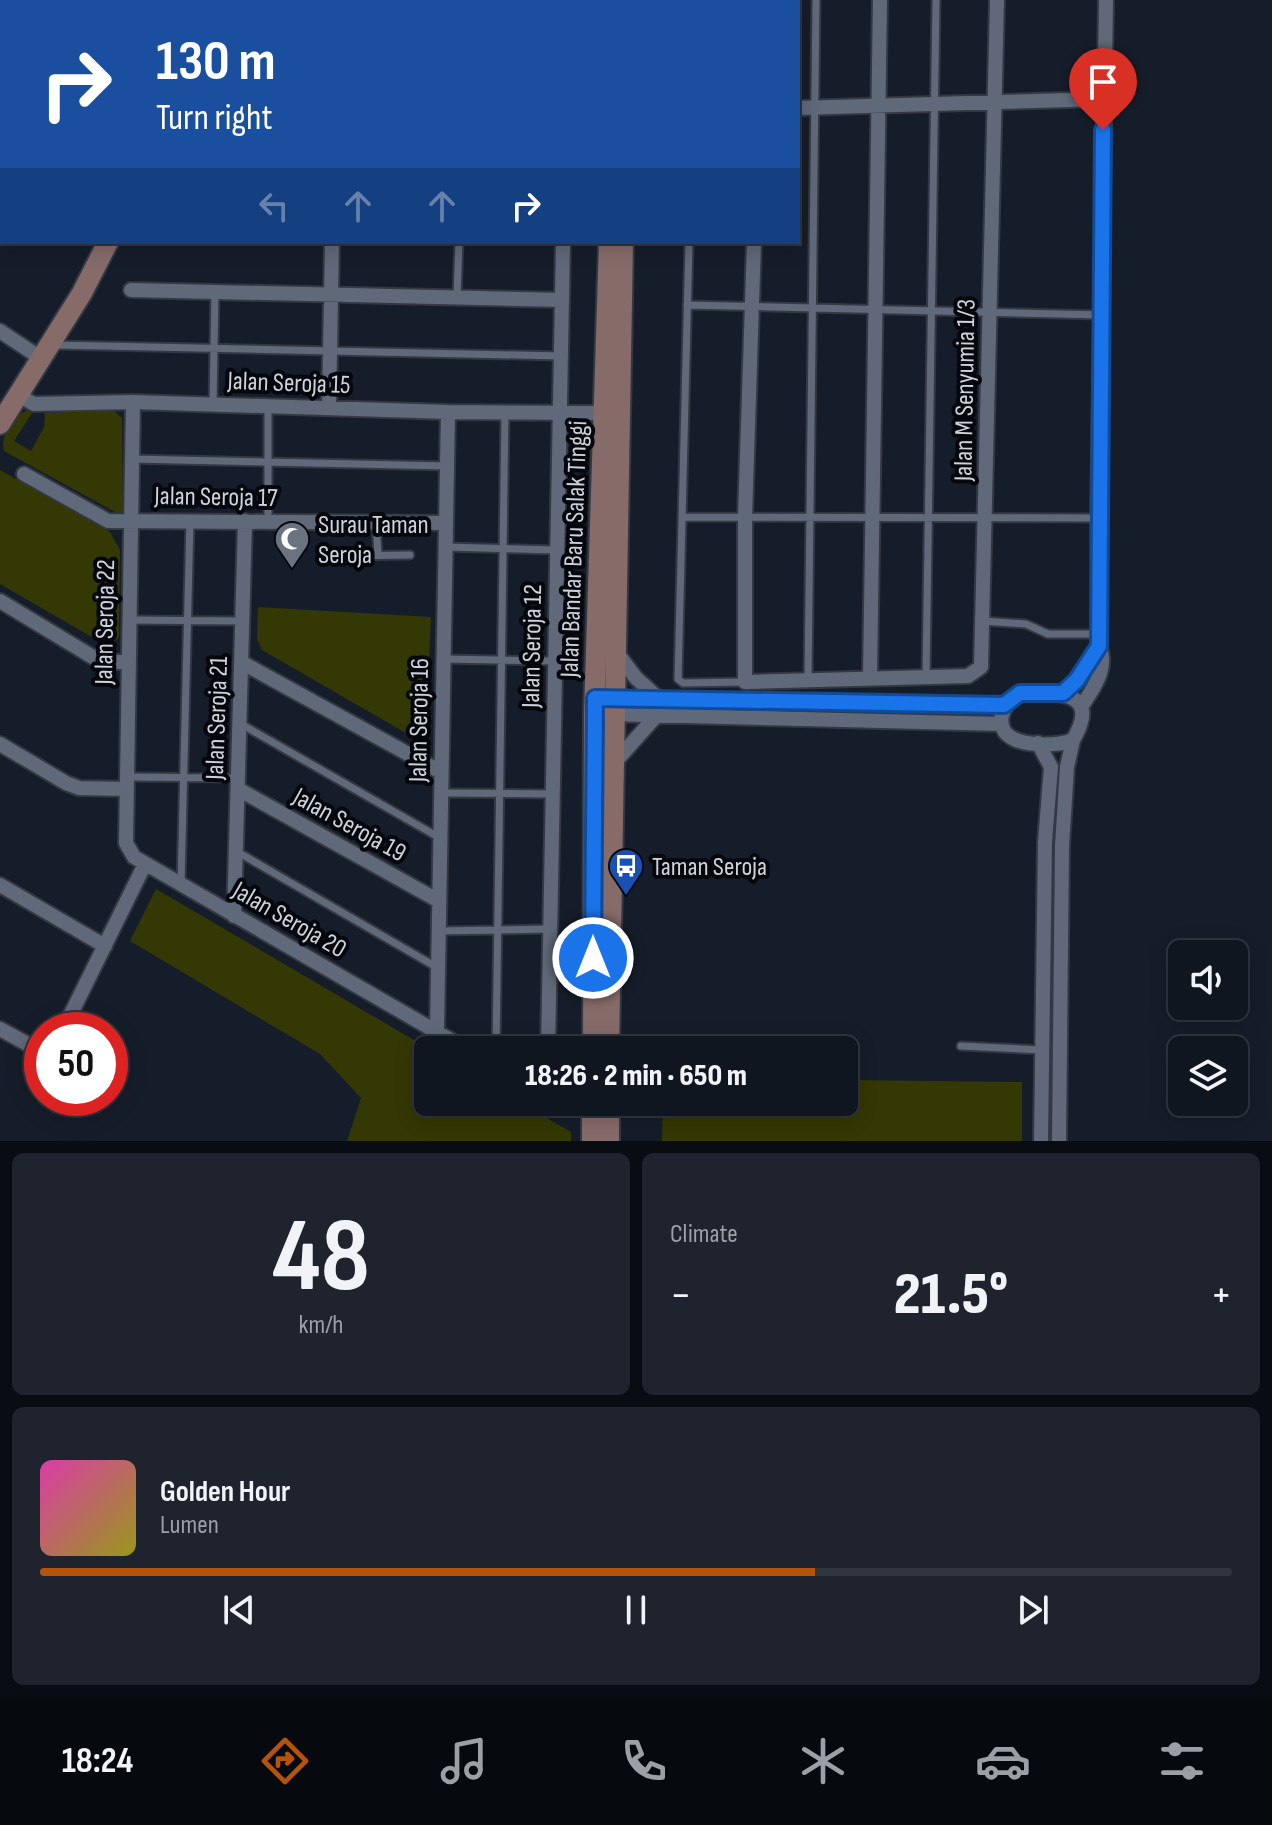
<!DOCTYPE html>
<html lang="en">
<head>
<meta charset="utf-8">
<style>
	body { margin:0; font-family:"Sofia Sans Condensed",sans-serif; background:#1e232d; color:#f1f3f6; height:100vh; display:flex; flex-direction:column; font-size:30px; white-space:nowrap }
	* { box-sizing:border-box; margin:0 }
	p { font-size:26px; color:#9c9fa5 }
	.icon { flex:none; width:44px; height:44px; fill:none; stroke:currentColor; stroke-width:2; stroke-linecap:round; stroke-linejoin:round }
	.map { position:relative; height:1141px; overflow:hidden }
	.details { display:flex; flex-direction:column; gap:12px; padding:12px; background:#090c12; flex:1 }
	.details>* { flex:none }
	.guide { position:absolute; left:0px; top:0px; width:800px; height:244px; box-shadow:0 4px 20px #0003,0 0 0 2px #30353e; background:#1a4fa0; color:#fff; overflow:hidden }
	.buttons { position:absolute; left:1168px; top:940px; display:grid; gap:16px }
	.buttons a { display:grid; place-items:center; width:80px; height:80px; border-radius:12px; background:#101620; box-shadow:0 4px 20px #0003,0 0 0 2px #30353e; font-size:40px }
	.speed { position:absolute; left:24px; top:1012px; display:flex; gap:16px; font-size:40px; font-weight:700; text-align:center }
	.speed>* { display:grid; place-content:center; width:104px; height:104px; border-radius:50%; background:#101620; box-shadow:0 4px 20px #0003,0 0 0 2px #30353e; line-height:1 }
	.speed .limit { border:12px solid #d22; background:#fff; color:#111 }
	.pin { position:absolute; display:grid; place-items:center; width:68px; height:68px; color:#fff; margin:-82px -34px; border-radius:50% 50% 50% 0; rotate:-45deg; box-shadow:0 0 8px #0007 }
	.pin .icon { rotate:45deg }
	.me { position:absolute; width:88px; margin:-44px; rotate:0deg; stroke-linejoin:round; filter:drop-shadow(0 0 6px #0008) }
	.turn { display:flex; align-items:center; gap:28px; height:168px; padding:0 24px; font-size:36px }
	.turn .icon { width:104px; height:104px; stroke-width:2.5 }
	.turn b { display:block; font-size:56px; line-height:68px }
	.lanes { display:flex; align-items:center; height:76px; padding:0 24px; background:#0003; justify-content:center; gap:40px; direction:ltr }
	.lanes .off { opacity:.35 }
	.big { font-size:60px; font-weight:800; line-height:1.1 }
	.details .tile { flex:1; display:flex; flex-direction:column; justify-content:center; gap:12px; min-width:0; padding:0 28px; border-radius:12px; background:#1e232d }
	.details .dial { align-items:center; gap:0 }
	.dial b { font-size:104px; line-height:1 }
	.song { display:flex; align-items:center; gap:24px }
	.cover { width:96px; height:96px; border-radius:12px; background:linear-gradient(135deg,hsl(320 70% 55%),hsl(60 70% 35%)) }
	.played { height:8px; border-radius:4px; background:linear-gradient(90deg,#b45309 65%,#30353e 65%) }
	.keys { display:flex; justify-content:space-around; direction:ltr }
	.heat { display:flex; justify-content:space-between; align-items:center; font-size:44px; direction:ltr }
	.details .tiles { flex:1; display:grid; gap:12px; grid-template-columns:1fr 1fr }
	.tile:last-child { grid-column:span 2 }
	.trip { position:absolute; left:414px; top:1036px; width:444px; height:80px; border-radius:12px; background:#101620; box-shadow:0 4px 20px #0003,0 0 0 2px #30353e; font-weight:800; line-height:80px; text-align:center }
	.tabs { display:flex; height:128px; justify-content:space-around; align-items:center; background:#06090d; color:#9c9fa5 }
	.tabs .icon { width:56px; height:56px }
	.tabs .selected { color:#b45309 }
	.tabs b { font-size:36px; color:#f1f3f6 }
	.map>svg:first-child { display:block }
</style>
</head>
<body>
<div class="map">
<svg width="1272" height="1141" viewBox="0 0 1272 1141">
	<rect width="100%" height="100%" fill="#161d2a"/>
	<path fill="#311e1f" d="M183,0H582L182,2Z"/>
	<path fill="#333804" d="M27,410L32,413L14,441L31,451L44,427L45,413L113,410L122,418L123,512L120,514L115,512L4,451C0,435 13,417 27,410Z
		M0,470L110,532L120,550L119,637L109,647L0,584Z
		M258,607L431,617L425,744L262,650L257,639Z
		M156,889L431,1050H428V1102H519L571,1132V1141H347L361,1098L320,1054L130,941Z
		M844,1080L1022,1082V1141H662L663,1102H844Z"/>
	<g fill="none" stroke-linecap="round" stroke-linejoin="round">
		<defs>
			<path id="lane" d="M695,2V0
				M0,108L2,109
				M0,123L2,120
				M689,242L678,679L683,683L745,682
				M457,297L459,242
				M687,305L1101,315
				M55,345L561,356
				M213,404L215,292
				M131,459L447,466
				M682,517L1098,518
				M268,521V407
				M376,522L378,555
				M445,547L557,550
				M339,556L410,555
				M130,620L242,621
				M982,621L1026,624L1048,634H1100
				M443,659L555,661
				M926,677L936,0
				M808,680L816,0
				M241,724L440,838
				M128,777L238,778
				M441,793L553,794
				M236,851L438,968
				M181,883L190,520
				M438,931L550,929
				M961,1046L1042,1050
				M496,1050L505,412"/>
			<path id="street" d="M562,0V2
				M86,2V0
				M193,2V0
				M317,2V0
				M437,2V0
				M759,2V0
				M0,32L2,34
				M798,108L1104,99
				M0,183L2,180
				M754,242L745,517V682L968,676L981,667L997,0
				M131,290L562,300
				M0,331L42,359
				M18,395L34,404L133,402L448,412L603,413
				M133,402L126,843L134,857L468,1050
				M329,406L332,242
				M24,474L108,521L446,523
				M0,601L101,662H127
				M617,653L636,678L659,699
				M241,662L441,772
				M870,678L880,0
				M1020,693C1054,693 1103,689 1073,740C1058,746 1029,746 1014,739C991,728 1003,702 1020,693Z
				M1063,693L1077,680L1099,646
				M607,698L1004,705
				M1081,707C1093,689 1109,668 1099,646L1098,518L1106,0
				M607,714L1002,724
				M1038,743L1051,767L1045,842L1041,1141
				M0,744L66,783L79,788L125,789
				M615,762L657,715
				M238,789L439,901
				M0,885L105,946
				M234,916L245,521
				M0,1029L42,1052
				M63,1030L145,864
				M437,1030L448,412
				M548,1050L563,242
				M1059,1141L1062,846L1067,767L1073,740"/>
			<path id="secondary" d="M613,2V0
				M628,2V0
				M0,79L2,80
				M0,424L82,293L108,242
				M593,1050L594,714L609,242
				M609,1050L623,242
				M592,1141V1102
				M609,1141V1102"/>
		</defs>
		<use href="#lane" stroke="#333842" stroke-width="11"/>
		<use href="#street" stroke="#333842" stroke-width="18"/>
		<use href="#secondary" stroke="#333842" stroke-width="24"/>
		<use href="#lane" stroke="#606979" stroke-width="7"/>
		<use href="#street" stroke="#606979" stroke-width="14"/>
		<use href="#secondary" stroke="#866b69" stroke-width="20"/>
	</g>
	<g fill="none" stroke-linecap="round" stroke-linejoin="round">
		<defs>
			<path id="route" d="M593,958L595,698L1004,705L1020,693H1063L1077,680L1099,646L1103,130"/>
		</defs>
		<use href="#route" stroke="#114b97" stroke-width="20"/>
		<use href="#route" stroke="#1a73e8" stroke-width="14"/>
	</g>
	<defs>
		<symbol id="mosque-pin" viewBox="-11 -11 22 30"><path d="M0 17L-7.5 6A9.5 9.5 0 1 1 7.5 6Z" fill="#6b7280" stroke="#05070c"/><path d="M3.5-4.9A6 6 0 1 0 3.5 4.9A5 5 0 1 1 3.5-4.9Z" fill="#fff"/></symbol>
		<symbol id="bus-pin" viewBox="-11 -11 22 30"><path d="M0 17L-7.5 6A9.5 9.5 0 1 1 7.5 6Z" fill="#1a4fb4" stroke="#05070c"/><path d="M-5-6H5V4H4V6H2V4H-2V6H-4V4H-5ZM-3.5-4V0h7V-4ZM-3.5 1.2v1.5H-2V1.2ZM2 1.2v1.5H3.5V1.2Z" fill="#fff"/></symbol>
	</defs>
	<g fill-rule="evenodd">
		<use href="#mosque-pin" x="272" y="519" width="40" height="54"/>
		<use href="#bus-pin" x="606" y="846" width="40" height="54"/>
	</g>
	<g text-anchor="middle" stroke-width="8" stroke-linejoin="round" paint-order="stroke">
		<g font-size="26" fill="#cdd2db" stroke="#05070c">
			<text transform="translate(289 382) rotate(2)" y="9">Jalan Seroja 15</text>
			<text transform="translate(964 390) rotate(-89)" y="9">Jalan M Senyumia 1/3</text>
			<text transform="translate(216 496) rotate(1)" y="9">Jalan Seroja 17</text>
			<text transform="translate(573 549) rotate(-88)" y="9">Jalan Bandar Baru Salak Tinggi</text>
			<text transform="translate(104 622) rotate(-89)" y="9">Jalan Seroja 22</text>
			<text transform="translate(531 646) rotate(-89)" y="9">Jalan Seroja 12</text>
			<text transform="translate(216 718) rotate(-88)" y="9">Jalan Seroja 21</text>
			<text transform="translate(418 720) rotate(-89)" y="9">Jalan Seroja 16</text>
			<text transform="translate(350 824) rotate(29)" y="9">Jalan Seroja 19</text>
			<text transform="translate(290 919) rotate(30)" y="9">Jalan Seroja 20</text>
		</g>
		<g font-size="26" fill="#cdd2db" stroke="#05070c" text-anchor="start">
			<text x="318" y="533">Surau Taman<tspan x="318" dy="30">Seroja</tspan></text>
			<text x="652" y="875">Taman Seroja</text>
		</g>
	</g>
</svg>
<div class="buttons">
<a><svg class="icon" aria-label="sound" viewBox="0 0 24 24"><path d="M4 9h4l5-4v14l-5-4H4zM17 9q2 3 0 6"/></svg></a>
<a><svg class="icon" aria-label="layers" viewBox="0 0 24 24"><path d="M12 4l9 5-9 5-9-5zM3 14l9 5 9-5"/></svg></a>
</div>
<div class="speed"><div class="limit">50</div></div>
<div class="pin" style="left:1103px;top:130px;background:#d93025"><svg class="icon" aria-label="arrive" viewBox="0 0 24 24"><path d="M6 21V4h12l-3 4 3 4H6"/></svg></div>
<svg class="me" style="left:593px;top:958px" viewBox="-20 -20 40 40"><circle r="17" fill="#1a73e8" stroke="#fff" stroke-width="3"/><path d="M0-11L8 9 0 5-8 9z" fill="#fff"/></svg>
<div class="trip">18:26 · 2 min · 650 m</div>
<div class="guide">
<div class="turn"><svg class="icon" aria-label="right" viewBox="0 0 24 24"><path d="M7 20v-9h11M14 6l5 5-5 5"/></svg><div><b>130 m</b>Turn right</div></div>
<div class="lanes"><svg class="icon off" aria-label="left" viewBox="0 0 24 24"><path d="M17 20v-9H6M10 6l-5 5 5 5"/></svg><svg class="icon off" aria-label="ahead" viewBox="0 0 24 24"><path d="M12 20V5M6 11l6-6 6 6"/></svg><svg class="icon off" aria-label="ahead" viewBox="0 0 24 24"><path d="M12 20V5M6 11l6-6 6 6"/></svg><svg class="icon" aria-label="right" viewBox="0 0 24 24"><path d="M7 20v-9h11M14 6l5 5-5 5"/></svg></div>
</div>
</div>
<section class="details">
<div class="tiles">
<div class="tile dial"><b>48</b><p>km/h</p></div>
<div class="tile"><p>Climate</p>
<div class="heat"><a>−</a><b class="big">21.5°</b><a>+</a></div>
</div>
<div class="tile">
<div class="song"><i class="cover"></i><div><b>Golden Hour</b><p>Lumen</p></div></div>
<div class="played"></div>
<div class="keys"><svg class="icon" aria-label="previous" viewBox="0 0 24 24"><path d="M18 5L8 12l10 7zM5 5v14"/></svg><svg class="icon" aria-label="pause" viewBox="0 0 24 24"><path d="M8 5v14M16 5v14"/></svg><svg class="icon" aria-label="next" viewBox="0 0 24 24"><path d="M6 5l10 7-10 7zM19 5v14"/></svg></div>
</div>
</div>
</section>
<nav class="tabs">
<b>18:24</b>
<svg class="icon selected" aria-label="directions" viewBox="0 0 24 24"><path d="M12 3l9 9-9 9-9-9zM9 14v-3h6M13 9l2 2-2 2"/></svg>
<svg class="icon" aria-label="music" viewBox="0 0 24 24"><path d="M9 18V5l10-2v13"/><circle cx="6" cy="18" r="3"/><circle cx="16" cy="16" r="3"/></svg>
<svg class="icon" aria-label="phone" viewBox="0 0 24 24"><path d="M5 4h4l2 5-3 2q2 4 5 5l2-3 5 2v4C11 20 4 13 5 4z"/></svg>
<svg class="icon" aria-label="climate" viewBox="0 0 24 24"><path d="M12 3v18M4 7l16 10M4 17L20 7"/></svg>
<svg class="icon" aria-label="car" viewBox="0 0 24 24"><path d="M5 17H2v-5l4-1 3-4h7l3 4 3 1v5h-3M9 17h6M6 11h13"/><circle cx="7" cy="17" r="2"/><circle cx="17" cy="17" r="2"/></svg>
<svg class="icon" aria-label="filters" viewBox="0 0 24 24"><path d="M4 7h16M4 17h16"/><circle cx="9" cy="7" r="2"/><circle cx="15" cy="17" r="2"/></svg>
</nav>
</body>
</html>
